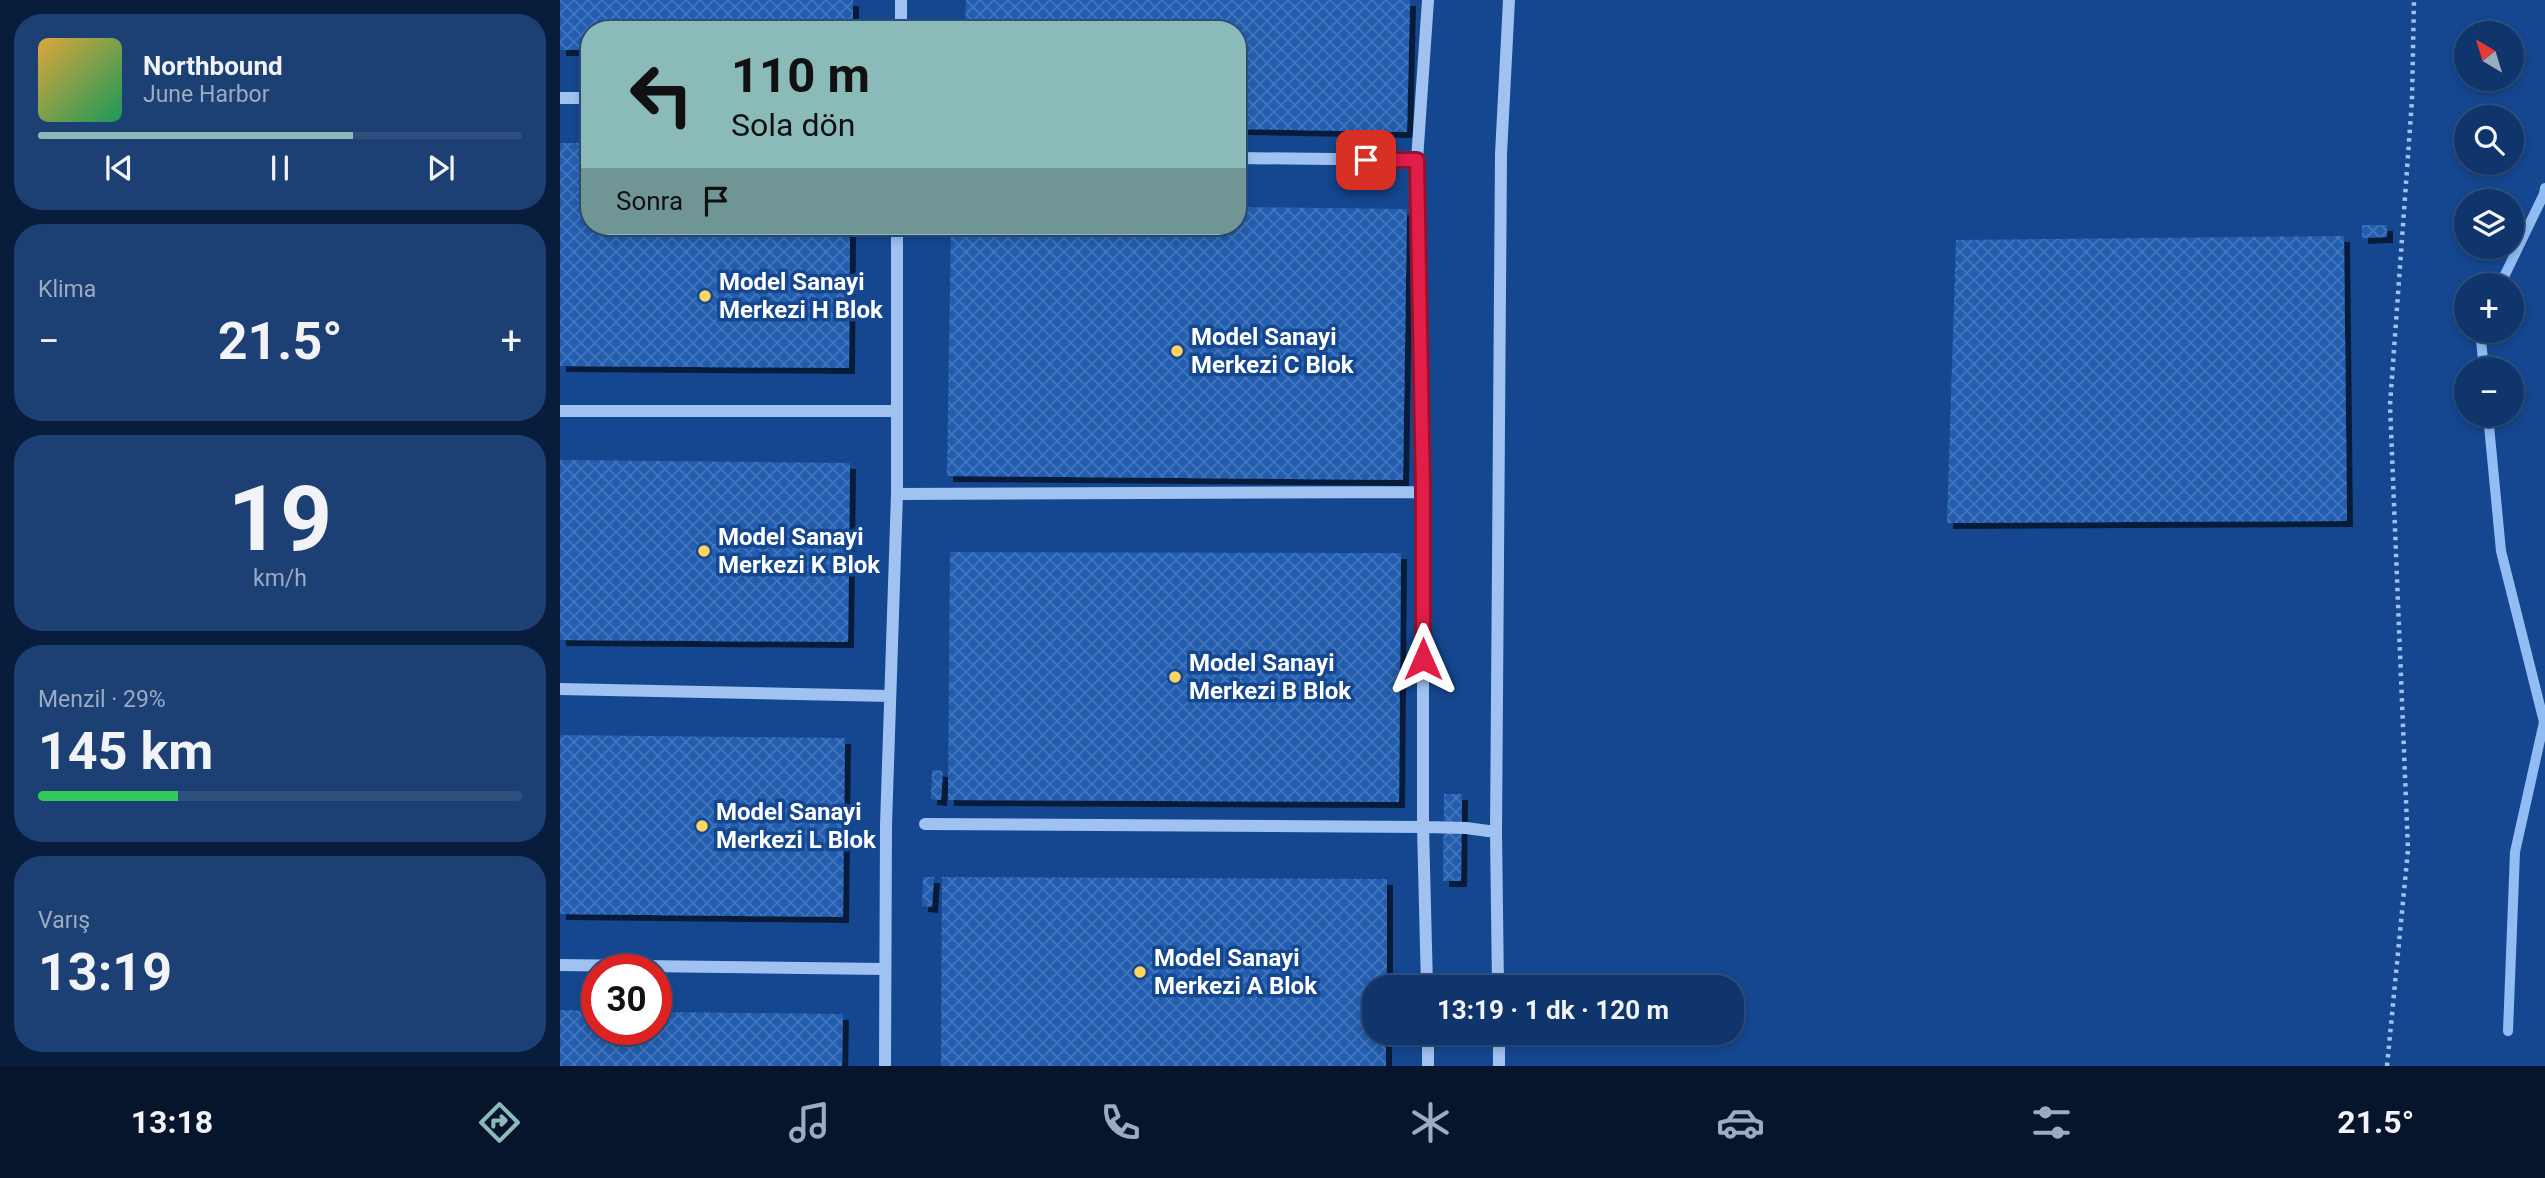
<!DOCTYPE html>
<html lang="tr">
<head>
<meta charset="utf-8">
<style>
	body { margin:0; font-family:Roboto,sans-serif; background:#1d4074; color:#f1f3f6; height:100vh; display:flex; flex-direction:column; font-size:26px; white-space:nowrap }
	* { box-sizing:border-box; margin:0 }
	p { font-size:23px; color:#9babc2 }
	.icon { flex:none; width:38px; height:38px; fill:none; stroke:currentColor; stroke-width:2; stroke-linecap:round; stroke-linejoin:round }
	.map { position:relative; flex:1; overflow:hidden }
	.drawer { display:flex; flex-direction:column; gap:14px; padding:14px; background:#081d3b; width:560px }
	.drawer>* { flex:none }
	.banner { position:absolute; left:21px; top:21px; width:665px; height:214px; border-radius:28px; box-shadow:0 4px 10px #0003,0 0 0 2px #2f507f; background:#8bbbb9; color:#111; overflow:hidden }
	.needle { width:46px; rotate:322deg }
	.buttons { position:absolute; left:1894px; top:21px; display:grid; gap:14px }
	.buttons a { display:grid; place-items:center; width:70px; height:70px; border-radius:50%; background:#0f356c; box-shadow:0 4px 10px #0003,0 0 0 2px #2f507f; font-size:35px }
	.speed { position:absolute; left:21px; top:954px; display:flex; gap:14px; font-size:35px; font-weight:700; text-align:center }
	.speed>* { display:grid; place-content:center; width:91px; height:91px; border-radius:50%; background:#0f356c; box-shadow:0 4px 10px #0003,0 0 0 2px #2f507f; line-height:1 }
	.speed .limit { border:10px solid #d22; background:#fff; color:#111 }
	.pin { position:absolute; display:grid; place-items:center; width:60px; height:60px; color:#fff; margin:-30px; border-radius:14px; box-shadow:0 4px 10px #0006 }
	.me { position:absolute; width:77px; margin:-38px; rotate:0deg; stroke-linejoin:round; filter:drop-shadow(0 0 5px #0008) }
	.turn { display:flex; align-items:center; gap:24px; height:147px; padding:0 35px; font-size:32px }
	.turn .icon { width:91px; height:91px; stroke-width:2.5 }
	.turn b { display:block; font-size:49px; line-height:60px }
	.then { display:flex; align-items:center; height:66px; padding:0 35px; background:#0003; gap:14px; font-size:26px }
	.big { font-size:52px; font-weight:700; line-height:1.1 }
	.drawer .card { flex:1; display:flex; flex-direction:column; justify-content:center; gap:10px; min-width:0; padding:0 24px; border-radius:28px; background:#1d4074 }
	.drawer .dial { align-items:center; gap:0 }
	.dial b { font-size:91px; line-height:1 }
	.song { display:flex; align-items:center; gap:21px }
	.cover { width:84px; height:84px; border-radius:10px; background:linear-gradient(135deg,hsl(40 70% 55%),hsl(150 70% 35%)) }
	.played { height:7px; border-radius:4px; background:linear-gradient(90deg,#8bbbb9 65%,#2f507f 65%) }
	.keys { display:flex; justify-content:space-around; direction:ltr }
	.heat { display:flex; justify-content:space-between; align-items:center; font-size:38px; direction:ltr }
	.charge { height:10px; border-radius:5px; background:linear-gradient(90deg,#34c759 29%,#2f507f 0) }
	.trip { position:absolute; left:802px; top:975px; width:382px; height:70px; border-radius:28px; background:#0f356c; box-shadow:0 4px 10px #0003,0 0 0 2px #2f507f; font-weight:700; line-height:70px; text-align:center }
	.tab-bar { display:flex; height:112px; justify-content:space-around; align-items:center; background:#06152b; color:#9babc2 }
	.tab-bar .icon { width:49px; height:49px }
	.tab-bar .active { color:#8bbbb9 }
	.tab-bar b { font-size:32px; color:#f1f3f6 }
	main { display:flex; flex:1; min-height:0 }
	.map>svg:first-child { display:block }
</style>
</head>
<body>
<main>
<section class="drawer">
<div class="card">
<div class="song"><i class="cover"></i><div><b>Northbound</b><p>June Harbor</p></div></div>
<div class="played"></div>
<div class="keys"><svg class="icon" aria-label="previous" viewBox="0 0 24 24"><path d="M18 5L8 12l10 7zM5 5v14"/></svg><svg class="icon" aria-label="pause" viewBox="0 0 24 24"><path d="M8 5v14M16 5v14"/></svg><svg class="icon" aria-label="next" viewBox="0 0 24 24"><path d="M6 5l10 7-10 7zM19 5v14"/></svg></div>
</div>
<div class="card"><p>Klima</p>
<div class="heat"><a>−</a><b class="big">21.5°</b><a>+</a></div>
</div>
<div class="card dial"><b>19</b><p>km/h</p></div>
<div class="card"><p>Menzil · 29%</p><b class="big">145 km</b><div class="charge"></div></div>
<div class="card"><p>Varış</p><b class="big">13:19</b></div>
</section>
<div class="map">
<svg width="1985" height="1066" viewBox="0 0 1985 1066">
	<defs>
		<pattern id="building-cross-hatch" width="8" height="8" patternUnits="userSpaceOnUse" patternTransform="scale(1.75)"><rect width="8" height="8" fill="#225daf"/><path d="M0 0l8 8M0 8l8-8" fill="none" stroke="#4375bb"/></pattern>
		<filter id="shadow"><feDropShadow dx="6" dy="6" stdDeviation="0" flood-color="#0009"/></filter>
	</defs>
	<rect width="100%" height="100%" fill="#144790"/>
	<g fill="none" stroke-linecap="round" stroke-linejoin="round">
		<path stroke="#91bdf4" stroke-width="10" d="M1940,285L1984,194L1985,188
			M1920,331L1924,369
			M1928,415L1941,551L1984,722L1955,852L1948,1031"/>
	</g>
	<path fill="url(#building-cross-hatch)" filter="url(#shadow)" d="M0,0H293V30H30V50H0Z
		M406,0H850L847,132L677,129V30H405Z
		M0,143H30V226H290L289,368L0,366Z
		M677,207L847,209L843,480L387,476L391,226H677Z
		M1802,225H1827V237L1802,238Z
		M1784,236L1787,521L1387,523L1396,240Z
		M0,460L290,463L288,642L0,640Z
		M390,552L841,553L839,802L388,800Z
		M0,735L285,738L283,917L0,914Z
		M372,770L383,771L381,800L371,799Z
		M884,794H902L901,881H883Z
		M363,877H374L372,907L362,906Z
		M382,877L827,879V987H814V1032H826V1066H381Z
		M0,1010L37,1011V1029H96V1012L283,1014L282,1066H0Z"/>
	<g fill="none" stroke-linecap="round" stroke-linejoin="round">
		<path stroke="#9fc2f1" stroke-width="4.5" stroke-dasharray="3.5 5" stroke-linecap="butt" d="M1827,1066L1848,850L1830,405L1852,100L1854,0"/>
		<path stroke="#9fc2f1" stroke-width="12" d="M341,30V0
			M0,98H30
			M677,158L857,160
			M0,411H337
			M337,494L863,492
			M0,689L330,696
			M365,824L863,827L906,828L936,832
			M0,965L325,969
			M867,987L863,827V492L857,160L868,0
			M938,987L936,832L941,154L949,0
			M868,1032V1066
			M939,1032V1066
			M325,1066L326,825L337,494V226"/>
	</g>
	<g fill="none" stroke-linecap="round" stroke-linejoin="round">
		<defs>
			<path id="route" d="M806,160H857L863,492V659"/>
		</defs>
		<use href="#route" stroke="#92132f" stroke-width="18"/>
		<use href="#route" stroke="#e11d48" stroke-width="12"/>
	</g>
	<g fill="#ffd55f" stroke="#144790" stroke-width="2.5">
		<circle cx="145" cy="296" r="7"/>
		<circle cx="617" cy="351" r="7"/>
		<circle cx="144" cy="551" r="7"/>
		<circle cx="615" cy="677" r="7"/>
		<circle cx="142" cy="826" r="7"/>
		<circle cx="580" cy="972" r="7"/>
	</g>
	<g text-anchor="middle" stroke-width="7" stroke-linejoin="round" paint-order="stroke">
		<g font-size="24" font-weight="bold" fill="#fff" stroke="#144790" text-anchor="start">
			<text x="159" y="290">Model Sanayi<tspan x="159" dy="28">Merkezi H Blok</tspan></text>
			<text x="631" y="345">Model Sanayi<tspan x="631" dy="28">Merkezi C Blok</tspan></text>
			<text x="158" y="545">Model Sanayi<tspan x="158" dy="28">Merkezi K Blok</tspan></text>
			<text x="629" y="671">Model Sanayi<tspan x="629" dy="28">Merkezi B Blok</tspan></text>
			<text x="156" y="820">Model Sanayi<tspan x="156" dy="28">Merkezi L Blok</tspan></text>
			<text x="594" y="966">Model Sanayi<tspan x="594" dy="28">Merkezi A Blok</tspan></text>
		</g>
	</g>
</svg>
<div class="buttons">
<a><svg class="needle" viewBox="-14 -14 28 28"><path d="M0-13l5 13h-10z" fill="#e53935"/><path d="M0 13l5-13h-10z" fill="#9babc2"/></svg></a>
<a><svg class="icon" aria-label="search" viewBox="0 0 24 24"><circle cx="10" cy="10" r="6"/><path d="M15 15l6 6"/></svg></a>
<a><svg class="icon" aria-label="layers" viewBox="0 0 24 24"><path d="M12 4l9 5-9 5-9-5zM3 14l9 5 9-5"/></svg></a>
<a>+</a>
<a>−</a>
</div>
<div class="speed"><div class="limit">30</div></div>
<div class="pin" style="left:806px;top:160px;background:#d93025"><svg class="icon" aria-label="arrive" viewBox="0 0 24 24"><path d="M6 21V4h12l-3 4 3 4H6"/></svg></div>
<svg class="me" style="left:863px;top:659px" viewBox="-20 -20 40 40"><path d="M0-17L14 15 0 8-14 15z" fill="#e11d48" stroke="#fff" stroke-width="4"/></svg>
<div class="trip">13:19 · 1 dk · 120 m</div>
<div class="banner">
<div class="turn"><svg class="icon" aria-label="left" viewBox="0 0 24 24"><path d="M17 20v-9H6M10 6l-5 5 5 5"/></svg><div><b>110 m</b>Sola dön</div></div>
<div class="then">Sonra<svg class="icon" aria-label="arrive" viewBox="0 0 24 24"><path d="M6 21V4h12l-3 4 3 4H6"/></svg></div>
</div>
</div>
</main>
<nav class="tab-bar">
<b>13:18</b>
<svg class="icon active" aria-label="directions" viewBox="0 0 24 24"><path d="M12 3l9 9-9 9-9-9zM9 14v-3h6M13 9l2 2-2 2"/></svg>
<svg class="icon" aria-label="music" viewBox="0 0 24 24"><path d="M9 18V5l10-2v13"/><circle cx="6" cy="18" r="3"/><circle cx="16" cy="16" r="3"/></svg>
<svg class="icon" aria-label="phone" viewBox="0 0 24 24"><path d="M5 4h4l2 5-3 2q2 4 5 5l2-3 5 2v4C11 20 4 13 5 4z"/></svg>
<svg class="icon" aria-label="climate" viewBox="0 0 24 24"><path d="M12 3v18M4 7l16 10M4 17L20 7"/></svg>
<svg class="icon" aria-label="car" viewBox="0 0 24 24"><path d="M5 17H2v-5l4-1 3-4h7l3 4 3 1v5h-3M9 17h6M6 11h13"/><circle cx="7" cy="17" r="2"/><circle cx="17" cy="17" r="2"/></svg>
<svg class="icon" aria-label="filters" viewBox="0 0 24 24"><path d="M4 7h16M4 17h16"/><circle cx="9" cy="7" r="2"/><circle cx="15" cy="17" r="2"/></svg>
<b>21.5°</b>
</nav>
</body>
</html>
